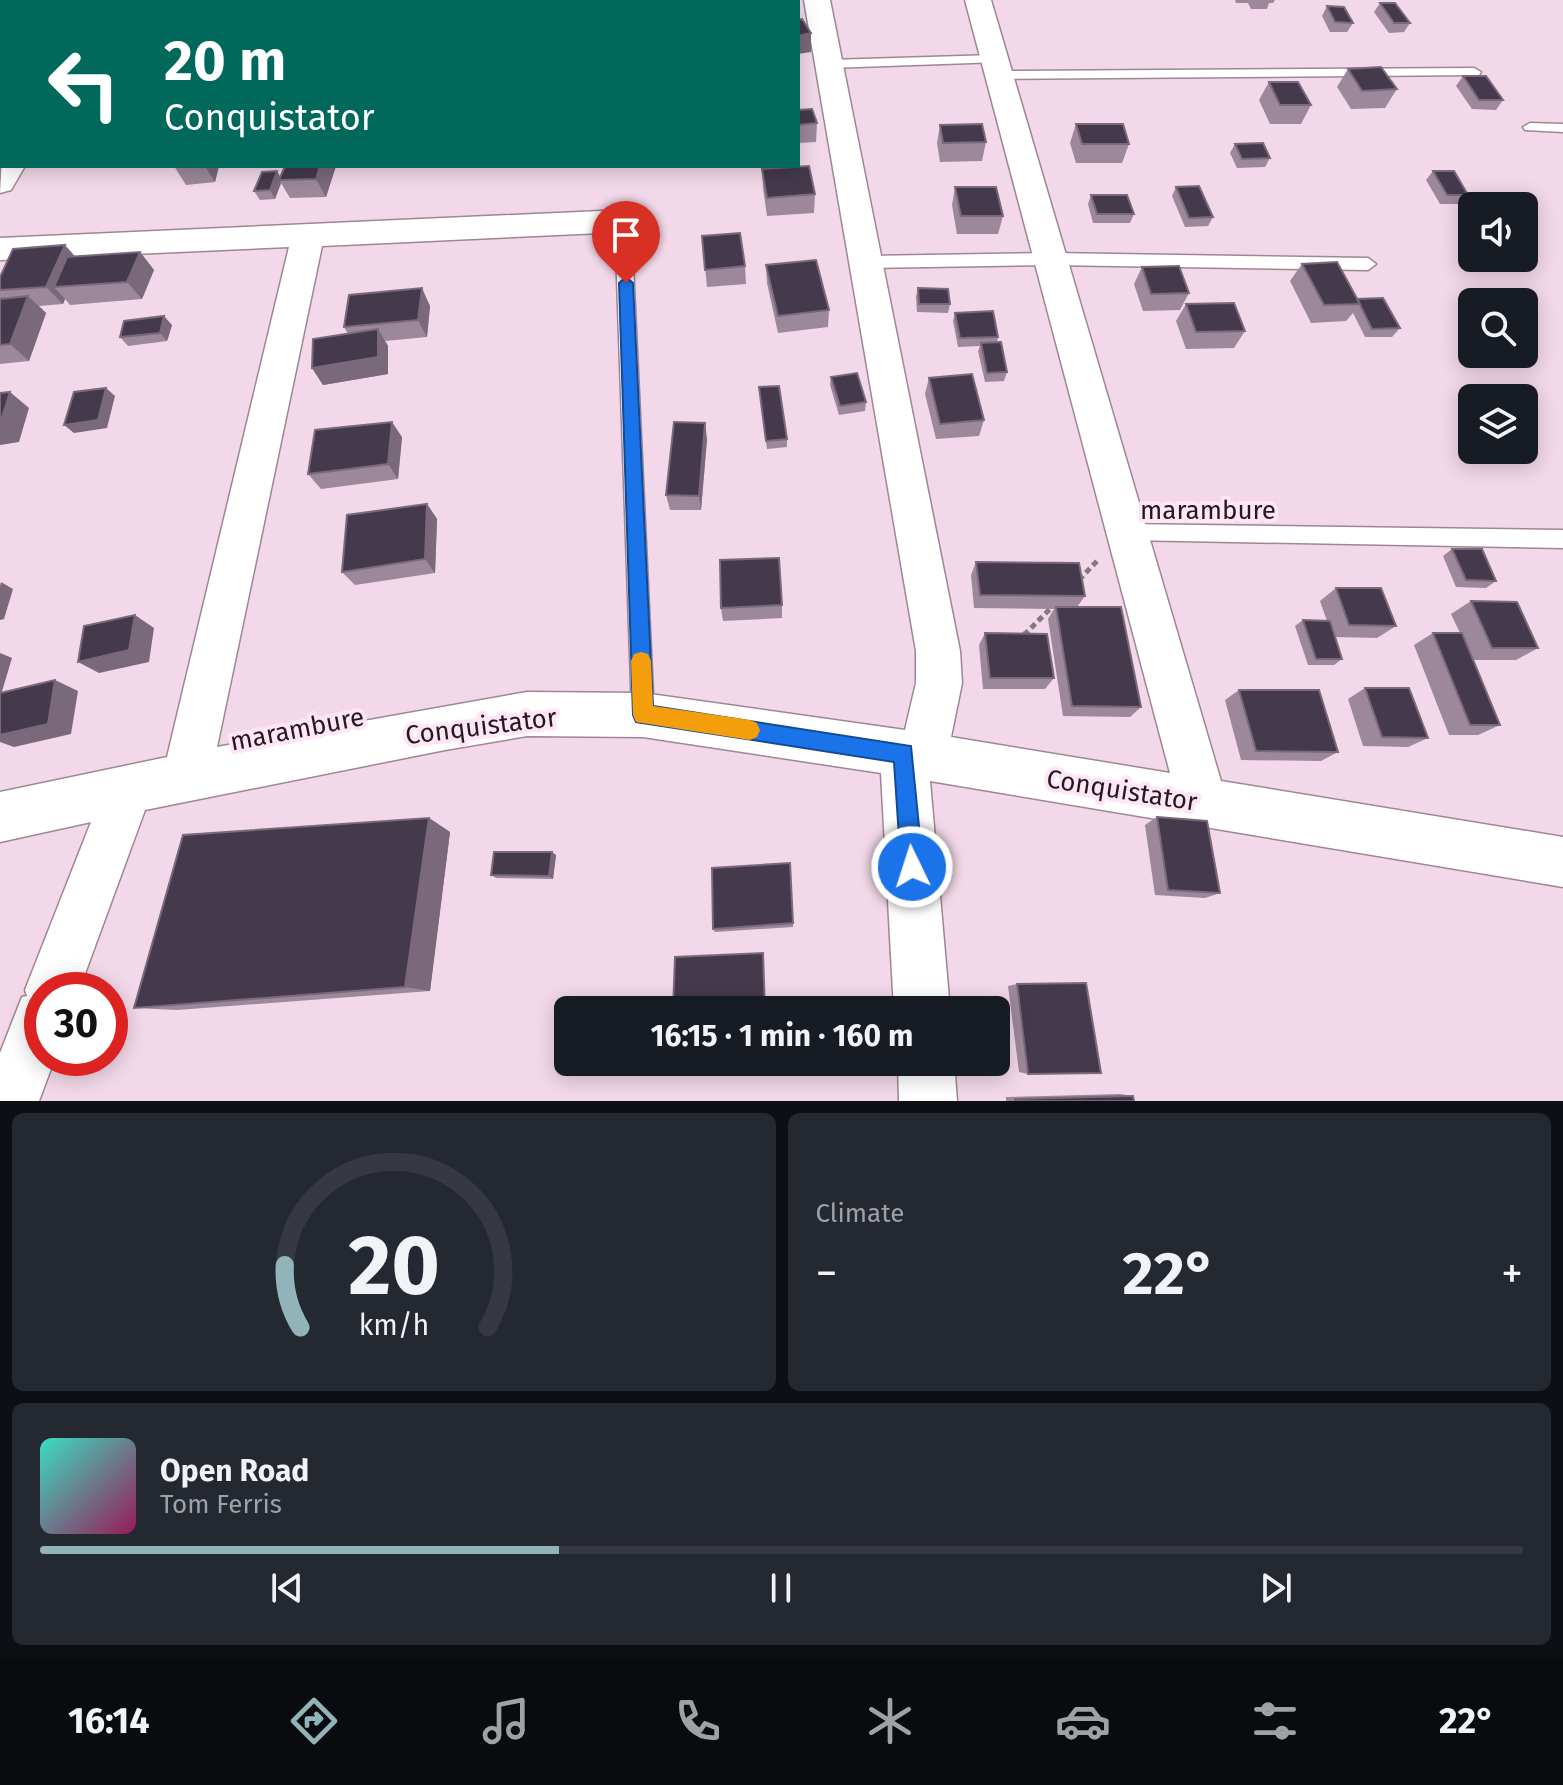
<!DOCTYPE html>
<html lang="en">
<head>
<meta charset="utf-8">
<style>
	body { margin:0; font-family:"Fira Sans",sans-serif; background:#242831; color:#f1f3f6; height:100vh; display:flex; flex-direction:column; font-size:30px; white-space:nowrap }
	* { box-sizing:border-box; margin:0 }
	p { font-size:26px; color:#9ea1a6 }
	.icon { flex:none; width:44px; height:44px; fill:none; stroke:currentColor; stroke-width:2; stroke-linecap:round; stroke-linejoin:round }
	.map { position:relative; height:1101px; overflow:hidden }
	.sheet { display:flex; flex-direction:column; gap:12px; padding:12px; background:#0d0f14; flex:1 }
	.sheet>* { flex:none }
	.banner { position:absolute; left:0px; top:0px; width:800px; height:168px; box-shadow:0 4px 20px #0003; background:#00695c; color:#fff; overflow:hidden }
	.tools { position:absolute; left:1458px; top:192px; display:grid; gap:16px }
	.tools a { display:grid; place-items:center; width:80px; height:80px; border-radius:12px; background:#171b24; box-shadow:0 4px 20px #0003; font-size:40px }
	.speed { position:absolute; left:24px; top:972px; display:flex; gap:16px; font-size:40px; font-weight:700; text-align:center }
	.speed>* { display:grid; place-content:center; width:104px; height:104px; border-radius:50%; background:#171b24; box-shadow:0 4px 20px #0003; line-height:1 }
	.speed .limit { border:12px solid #d22; background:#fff; color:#111 }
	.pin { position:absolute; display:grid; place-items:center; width:68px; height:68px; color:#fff; margin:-82px -34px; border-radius:50% 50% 50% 0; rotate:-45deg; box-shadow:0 0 8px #0007 }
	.pin .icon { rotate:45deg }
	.me { position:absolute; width:88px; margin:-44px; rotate:356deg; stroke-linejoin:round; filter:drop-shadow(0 0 6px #0008) }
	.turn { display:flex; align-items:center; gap:28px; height:168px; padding:0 32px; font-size:36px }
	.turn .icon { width:104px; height:104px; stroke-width:2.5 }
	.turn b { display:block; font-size:56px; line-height:68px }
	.big { font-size:60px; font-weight:700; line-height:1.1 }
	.sheet .widget { flex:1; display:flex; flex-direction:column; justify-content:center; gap:12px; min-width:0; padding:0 28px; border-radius:12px; background:#242831 }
	.sheet .dial { align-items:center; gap:0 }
	.dial svg { height:208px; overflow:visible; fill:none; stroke:#363941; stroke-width:7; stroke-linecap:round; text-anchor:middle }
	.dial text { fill:#f1f3f6; stroke:none }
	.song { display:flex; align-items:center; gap:24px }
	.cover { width:96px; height:96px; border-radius:12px; background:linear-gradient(135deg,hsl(170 70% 55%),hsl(330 70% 35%)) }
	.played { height:8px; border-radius:4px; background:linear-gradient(90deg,#90b4b8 35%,#363941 35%) }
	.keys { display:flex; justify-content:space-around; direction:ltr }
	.heat { display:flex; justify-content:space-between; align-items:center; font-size:44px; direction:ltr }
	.sheet .tiles { flex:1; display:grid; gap:12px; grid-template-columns:1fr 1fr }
	.widget:last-child { grid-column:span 2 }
	.trip { position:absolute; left:554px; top:996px; width:456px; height:80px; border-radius:12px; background:#171b24; box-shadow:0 4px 20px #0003; font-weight:700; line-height:80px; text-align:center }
	.tabs { display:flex; height:128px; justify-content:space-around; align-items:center; background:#090b0e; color:#9ea1a6 }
	.tabs .icon { width:56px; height:56px }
	.tabs .active { color:#90b4b8 }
	.tabs b { font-size:36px; color:#f1f3f6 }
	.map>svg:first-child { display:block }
</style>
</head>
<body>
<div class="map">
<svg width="1563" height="1101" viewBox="0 0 1563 1101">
	<rect width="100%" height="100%" fill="#f2d8e8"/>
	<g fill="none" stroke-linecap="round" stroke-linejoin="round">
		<defs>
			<path id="lane" d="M995,55L1002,59L1000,62L829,68L822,64L829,60Z
				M1474,68L1481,72L1479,75L999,79L992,75L999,71Z
				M1530,123L1563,124V132L1525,130L1523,127Z
				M623,216L631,221L654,715L651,723L643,726L635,723L632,715L615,221Z
				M1051,253L1368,258L1376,264L1368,270L1051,265L866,268L858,262L866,256Z
				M1127,524L1563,530V548L1127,540L1120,538L1117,532L1120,526Z"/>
			<path id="street" d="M804,0H830L960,651L962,683L951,737L1170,773L965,0H991L1221,781L1563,837V887L930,781L950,1010H894L881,773L643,737L527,736L445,750L145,810L79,990H42V1058H55L39,1101H0V1053L22,997L27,996L25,990L91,822L0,842V792L167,757L289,247L0,260V238L623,210L635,213L639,221L635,229L623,232L322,246L217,747L527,692L643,693L905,730L916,683V651Z
				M0,59H2V75H0Z
				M2,158V166H25L11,190L0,193Z
				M898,1062H954L957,1101H899Z"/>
		</defs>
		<use href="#lane" stroke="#9e8695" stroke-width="3"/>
		<use href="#street" stroke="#9e8695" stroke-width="3"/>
		<path stroke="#877680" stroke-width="5" stroke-dasharray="6 4" stroke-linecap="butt" d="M1079,580L1097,561
			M1024,635L1055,604"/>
		<path stroke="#877680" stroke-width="6" stroke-dasharray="7 5" stroke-linecap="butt" d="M1023,637L1026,633"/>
		<use href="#lane" fill="#fff" fill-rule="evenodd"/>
		<use href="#street" fill="#fff" fill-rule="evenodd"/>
	</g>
	<path fill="#9c889a" d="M0,0H62L63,2H2V13L0,10Z
		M735,0H782V2H736Z
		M1235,0H1275L1273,3H1269L1267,9H1251L1248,3H1236Z
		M1380,3L1410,23L1404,32L1389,33L1374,12Z
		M1327,6L1353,23L1347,32H1330L1322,16Z
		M1348,69L1397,89L1385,108L1351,109L1337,87Z
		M1463,76L1503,100L1496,110L1472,109L1456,86Z
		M1269,82L1311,105L1301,124H1270L1259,100Z
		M798,110L817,123L816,142L798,143Z
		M1076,124L1129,144L1122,163H1076L1070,143Z
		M940,125L986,142L982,161L940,162L937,143Z
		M1235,144L1270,158L1265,167L1237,168L1230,153Z
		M174,166H219L215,182L186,185Z
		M336,166L326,197L290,198L281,183L275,199L260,200L254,191L277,171L280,178Z
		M762,169L815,194L814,213L767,216L763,188Z
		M1433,171L1468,195L1461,204H1440L1426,180Z
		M955,187L1003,216L998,234H957L952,205Z
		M1176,187L1213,217L1208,226L1185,227L1172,196Z
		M1091,195L1134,214L1130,223H1093L1088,204Z
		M702,236L745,266L746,284L707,287Z
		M140,252L154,270L142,299L70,305L65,299L63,304L39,306L46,313L29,361L0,364V299H1L0,298V277L75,257Z
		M1302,264L1357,299L1400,328L1392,337H1365L1353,313L1346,321L1311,323L1290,281Z
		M766,265L829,310L828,327L778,333L767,283Z
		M1142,267L1189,293L1180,310L1143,311L1134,284Z
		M918,288L950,304L948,313L917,312L916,297Z
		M1186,304L1245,331L1234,348L1186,349L1176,321Z
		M430,306L427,337L385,341L388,346V374L323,385L312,368L348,334L344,327Z
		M955,313L998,337L997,342L1007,372L1004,381L985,382L978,351L980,346L958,347L953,321Z
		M172,325L167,341L128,346L120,337Z
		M831,377L866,402L865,411L839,415L830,385Z
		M929,378L984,420L979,436L936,439L925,394Z
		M759,387L787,439V447L767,449Z
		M402,437L398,479L321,489L308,474Z
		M707,439L701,510H670L666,495Z
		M427,504L437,519L435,573L355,585L342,572Z
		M1452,549L1496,581L1486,588L1456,587L1443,556Z
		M976,562L1085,596L1077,607L1141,707L1130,717L1063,716L1048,619L1054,609L974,608L971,575Z
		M1336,588L1396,626L1377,638L1335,637L1342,659L1334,665H1308L1295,626L1303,620L1327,621L1320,601Z
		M1471,601L1538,648L1516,660H1473L1500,725L1478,735H1449L1414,645L1433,633H1460L1451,614Z
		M782,605V618L723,621L721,608Z
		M985,633L1054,678L1045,689H983L979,645Z
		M1365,688L1428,738L1408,747L1363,746L1348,699Z
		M1239,690L1338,752L1321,761L1241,760L1225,700Z
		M1157,817L1220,893L1205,898L1155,895L1145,825Z
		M429,818L450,832L430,991L177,1010L134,1008Z
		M556,855L553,879L496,878L491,875Z
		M793,923V927L715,932L713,929Z
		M1017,984L1028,1074L1019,1072L1008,986Z
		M1120,1094L1133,1096L1134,1101H1006V1097Z"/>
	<path fill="#79697b" d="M42,0H62L63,2H43Z
		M811,33V52L798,54V36Z
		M205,166H219L215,182Z
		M320,166H336L326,197L316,179Z
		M277,171L282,180H279L281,183L275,199L270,190Z
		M65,245L81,263L54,287L65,299L63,304L46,287Z
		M140,252L154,270L142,299L127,282Z
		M422,288L430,306L427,337L418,320Z
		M28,296L46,313L29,361L10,344Z
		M164,316L172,325L167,341L160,333Z
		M378,329L388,346V374L323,385L312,368Z
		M106,388L115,396L107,428L74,433L64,425Z
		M10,392L29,408L19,442L0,445V424Z
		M392,422L402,437L398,479L388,464Z
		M705,423L707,439L701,510L699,496Z
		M427,504L437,519L435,573L425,559Z
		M1,582L13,589L4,619L0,620V586Z
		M135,615L154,628L149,662L99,673L78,662Z
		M0,653L12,658L0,698Z
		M55,680L78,691L71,734L14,747L0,742V735Z
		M429,818L450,832L430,991L405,987Z
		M552,852L556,855L553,879L549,876Z"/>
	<path fill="#45394c" stroke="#79697b" stroke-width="2" d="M0,0H42L2,2L0,3Z
		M1380,3H1395L1410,23H1394Z
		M1327,6L1344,7L1353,23L1335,22Z
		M802,19L811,33L798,36V20Z
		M1381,67L1397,89L1362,91L1348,69Z
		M1463,76H1486L1503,100H1479Z
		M0,77H2V85L0,89Z
		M1269,82H1298L1311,105H1280Z
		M812,109L817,123L798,125V110Z
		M982,124L986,142L943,143L940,125Z
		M1076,124H1123L1129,144H1082Z
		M1263,143L1270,158L1242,159L1235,144Z
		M285,166H320L316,179L279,180Z
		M809,166L815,194L767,198L762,169Z
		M277,171L270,190L254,191L262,172Z
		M1433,171H1454L1468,195H1447Z
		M1199,186L1213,217L1189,218L1176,187Z
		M955,187H996L1003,216H961Z
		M1091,195H1127L1134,214H1097Z
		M740,233L745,266L705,270L702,236Z
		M65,245L46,287L0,290V277L13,249Z
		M140,252L127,282L54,287L67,257Z
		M816,260L829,310L778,316L766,265Z
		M1337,262L1360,304L1324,305L1302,264Z
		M1179,266L1189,293L1151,294L1142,267Z
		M422,288L418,320L344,327L349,295Z
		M918,288L948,289L950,304H919Z
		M28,296L10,344L0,345V299Z
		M1383,298L1400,328L1372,329L1357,299Z
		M1234,303L1245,331L1196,332L1186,304Z
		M993,311L998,337L960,338L955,313Z
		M164,316L160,333L120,337L124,321Z
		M378,329V357L312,368L313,339Z
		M1001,342L1007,372L987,373L981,343Z
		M857,373L866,402L840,406L831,377Z
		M972,374L984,420L940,424L929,378Z
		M779,386L787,439L766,441L759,387Z
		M106,388L98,420L64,425L74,392Z
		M10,392L0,424V393Z
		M392,422L388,464L308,474L315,430Z
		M674,422L705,423L699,496L666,495Z
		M427,504L425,559L342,572L347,515Z
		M1452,549H1482L1496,581L1466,580Z
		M779,558L782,605L721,608L720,560Z
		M976,562L1079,563L1085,596L980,595Z
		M1336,588H1381L1396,626L1349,625Z
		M1471,601L1517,602L1538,648H1492Z
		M1056,607H1121L1141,707L1072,706Z
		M135,615L129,650L78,662L84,626Z
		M1303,620L1330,621L1342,659H1316Z
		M985,633L1047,634L1054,678H990Z
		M1433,633H1462L1500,725H1470Z
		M55,680L48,724L0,735V693Z
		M1365,688H1409L1428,738L1382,737Z
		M1239,690H1319L1338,752L1256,751Z
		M1157,817L1207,821L1220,893L1168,890Z
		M429,818L405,987L134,1008L183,835Z
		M494,852H552L549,876L491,875Z
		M790,863L793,923L713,929L712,868Z
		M763,953L765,1010H673L675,957Z
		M1086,983L1101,1073L1028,1074L1017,984Z
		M1133,1096L1134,1101H1015V1099Z"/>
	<path fill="#1a73e8" stroke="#114b97" stroke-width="2" d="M626,277L633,283L653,706L911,746L923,867L920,875L912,878L904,875L901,867L894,762L636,722L633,715L619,283Z"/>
	<path fill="#f59e0b" d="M641,652L648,654L651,661L653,706L750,720L757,723L760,730L757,737L750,740L636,722L633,715L631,661L634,654Z"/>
	<g text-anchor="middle" stroke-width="8" stroke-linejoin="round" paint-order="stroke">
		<g font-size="26" fill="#231a1f" stroke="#ffe5f5">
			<text x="1208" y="519">marambure</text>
			<text transform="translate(481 726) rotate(-7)" y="9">Conquistator</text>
			<text transform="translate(297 729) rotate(-11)" y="9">marambure</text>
			<text transform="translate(1122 790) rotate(9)" y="9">Conquistator</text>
		</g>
	</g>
</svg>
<div class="tools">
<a><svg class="icon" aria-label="sound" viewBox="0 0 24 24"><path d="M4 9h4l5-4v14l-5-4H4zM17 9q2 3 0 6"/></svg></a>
<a><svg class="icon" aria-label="search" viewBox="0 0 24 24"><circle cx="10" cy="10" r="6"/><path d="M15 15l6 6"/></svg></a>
<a><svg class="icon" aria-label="layers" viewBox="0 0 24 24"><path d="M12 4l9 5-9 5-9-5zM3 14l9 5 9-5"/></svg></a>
</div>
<div class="speed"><div class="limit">30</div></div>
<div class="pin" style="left:626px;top:283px;background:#d93025"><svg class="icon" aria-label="arrive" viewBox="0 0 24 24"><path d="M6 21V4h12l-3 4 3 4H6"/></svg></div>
<svg class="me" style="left:912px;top:867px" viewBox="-20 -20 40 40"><circle r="17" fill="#1a73e8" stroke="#fff" stroke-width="3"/><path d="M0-11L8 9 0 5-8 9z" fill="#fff"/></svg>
<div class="trip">16:15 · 1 min · 160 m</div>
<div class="banner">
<div class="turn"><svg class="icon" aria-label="left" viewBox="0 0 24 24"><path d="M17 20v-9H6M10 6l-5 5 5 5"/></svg><div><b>20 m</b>Conquistator</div></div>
</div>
</div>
<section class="sheet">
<div class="tiles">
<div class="widget dial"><svg viewBox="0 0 100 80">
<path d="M14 69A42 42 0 1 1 86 69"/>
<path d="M14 69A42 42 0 0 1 8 45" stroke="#90b4b8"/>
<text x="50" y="56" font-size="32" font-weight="700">20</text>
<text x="50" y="72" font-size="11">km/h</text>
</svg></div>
<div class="widget"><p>Climate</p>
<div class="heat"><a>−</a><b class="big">22°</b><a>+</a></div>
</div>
<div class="widget">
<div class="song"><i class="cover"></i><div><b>Open Road</b><p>Tom Ferris</p></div></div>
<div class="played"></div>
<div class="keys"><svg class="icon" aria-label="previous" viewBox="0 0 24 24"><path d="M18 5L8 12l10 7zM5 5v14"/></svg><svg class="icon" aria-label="pause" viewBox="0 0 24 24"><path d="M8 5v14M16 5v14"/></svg><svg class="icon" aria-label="next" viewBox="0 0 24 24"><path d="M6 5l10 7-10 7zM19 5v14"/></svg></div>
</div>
</div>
</section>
<nav class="tabs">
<b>16:14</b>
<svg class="icon active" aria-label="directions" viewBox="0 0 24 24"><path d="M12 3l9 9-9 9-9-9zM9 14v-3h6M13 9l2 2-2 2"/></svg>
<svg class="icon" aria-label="music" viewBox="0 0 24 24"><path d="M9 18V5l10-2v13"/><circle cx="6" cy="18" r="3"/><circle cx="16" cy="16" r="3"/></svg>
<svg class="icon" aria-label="phone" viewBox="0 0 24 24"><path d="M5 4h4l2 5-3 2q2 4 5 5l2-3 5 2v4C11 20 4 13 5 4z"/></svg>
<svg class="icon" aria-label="climate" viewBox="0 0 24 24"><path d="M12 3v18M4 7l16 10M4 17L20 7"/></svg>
<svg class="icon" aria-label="car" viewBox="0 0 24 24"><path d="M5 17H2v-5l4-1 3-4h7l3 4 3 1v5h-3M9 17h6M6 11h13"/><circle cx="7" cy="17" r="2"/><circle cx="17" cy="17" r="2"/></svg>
<svg class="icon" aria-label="filters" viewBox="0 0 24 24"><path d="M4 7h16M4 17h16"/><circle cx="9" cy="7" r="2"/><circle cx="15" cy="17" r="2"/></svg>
<b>22°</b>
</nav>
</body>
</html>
